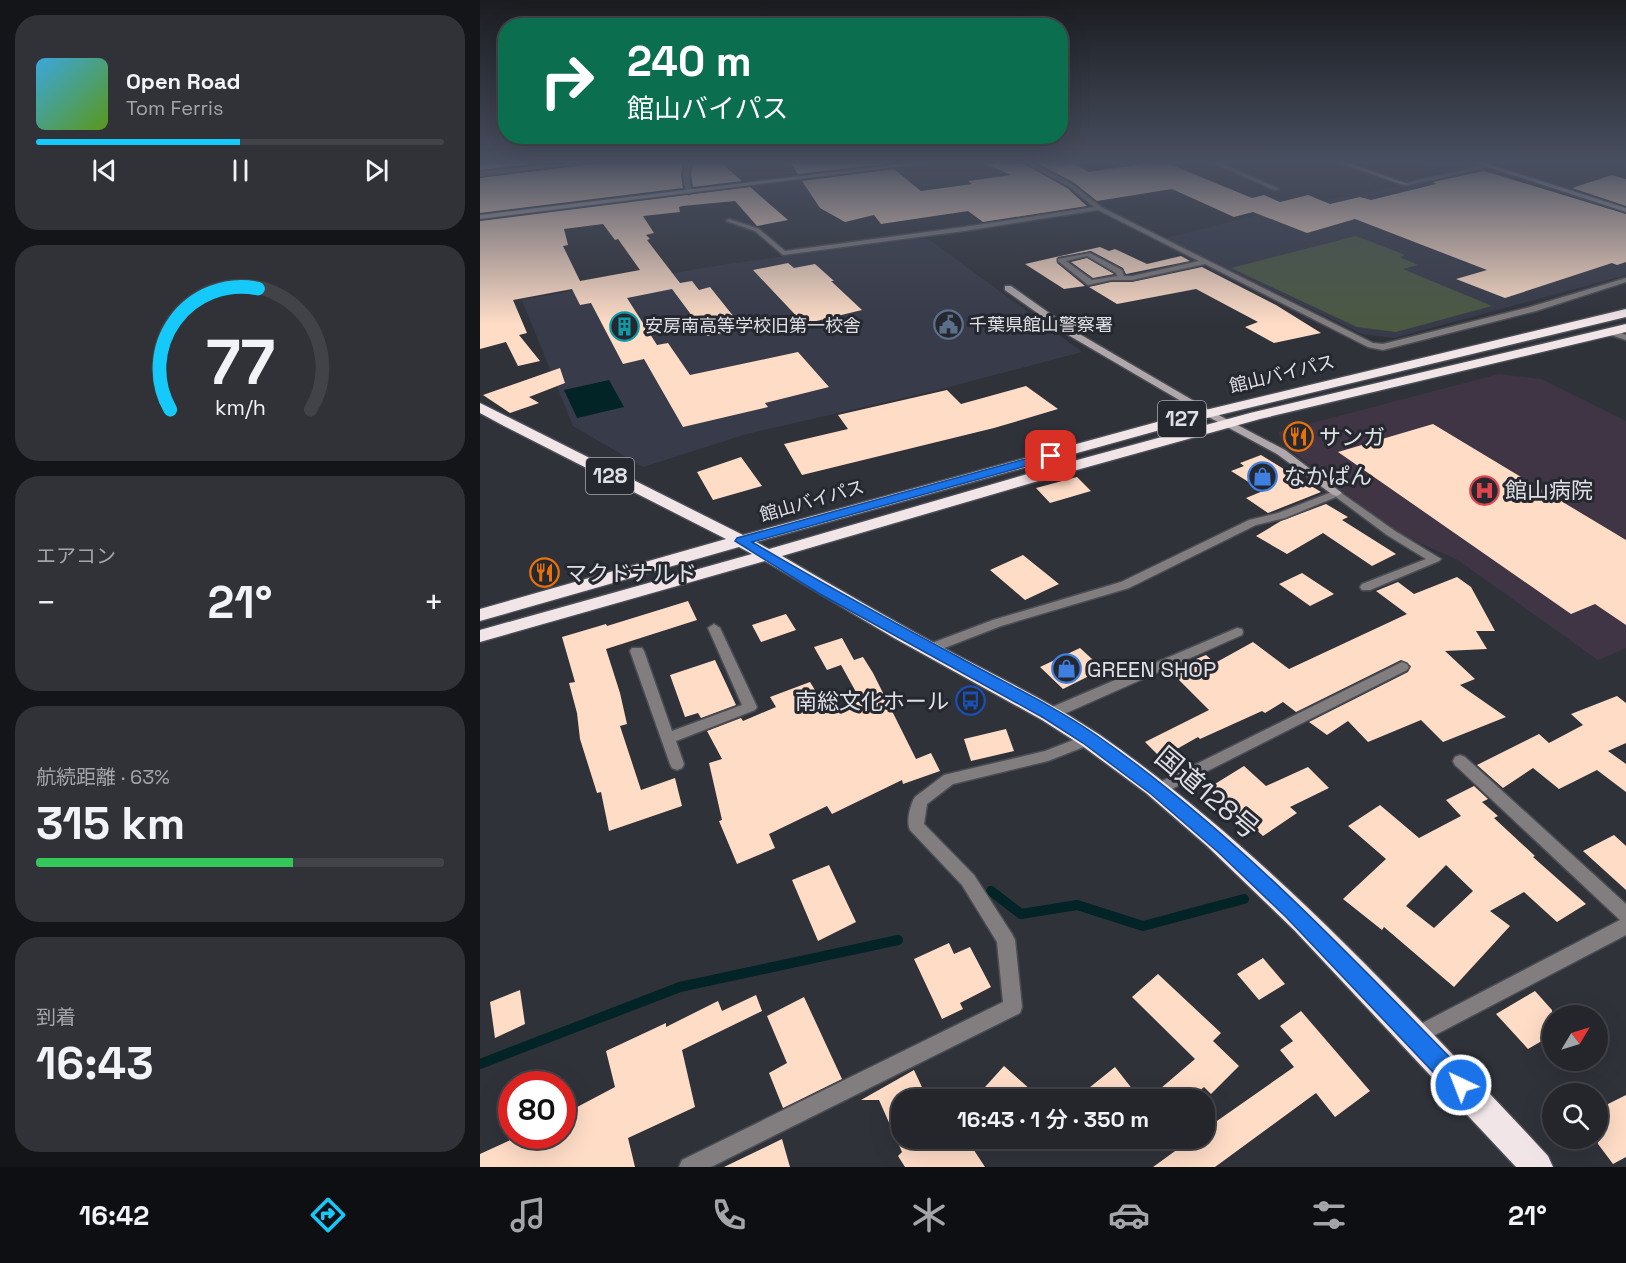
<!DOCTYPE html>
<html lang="ja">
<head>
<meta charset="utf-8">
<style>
	body { margin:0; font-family:"Space Grotesk","Noto Sans JP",sans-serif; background:#303238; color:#f1f3f6; height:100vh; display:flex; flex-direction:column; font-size:22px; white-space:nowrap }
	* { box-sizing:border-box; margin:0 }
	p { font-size:20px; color:#a3a5a9 }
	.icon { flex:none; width:33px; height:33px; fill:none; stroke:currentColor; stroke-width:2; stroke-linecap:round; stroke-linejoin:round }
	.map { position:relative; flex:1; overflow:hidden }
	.side { display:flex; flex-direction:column; gap:15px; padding:15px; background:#141518; width:480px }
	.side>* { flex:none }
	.top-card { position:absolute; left:18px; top:18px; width:570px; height:126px; border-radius:24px; box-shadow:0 6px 24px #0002,0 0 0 2px #414348; background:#0b6e4f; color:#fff; overflow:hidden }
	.needle { width:39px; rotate:52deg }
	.controls { position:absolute; left:1062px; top:1005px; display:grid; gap:12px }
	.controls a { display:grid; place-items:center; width:66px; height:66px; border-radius:50%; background:#24262c; box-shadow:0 6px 24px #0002,0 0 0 2px #414348; font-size:30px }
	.speed { position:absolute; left:18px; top:1071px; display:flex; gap:12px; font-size:30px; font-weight:700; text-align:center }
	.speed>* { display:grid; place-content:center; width:78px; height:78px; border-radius:50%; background:#24262c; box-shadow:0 6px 24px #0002,0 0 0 2px #414348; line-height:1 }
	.speed .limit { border:9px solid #d22; background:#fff; color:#111 }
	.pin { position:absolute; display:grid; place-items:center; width:51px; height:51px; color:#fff; margin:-26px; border-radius:12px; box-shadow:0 3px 9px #0006 }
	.me { position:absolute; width:66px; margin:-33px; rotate:317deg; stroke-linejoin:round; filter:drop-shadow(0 0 4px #0008) }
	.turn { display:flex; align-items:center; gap:21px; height:126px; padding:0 30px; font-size:27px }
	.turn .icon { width:78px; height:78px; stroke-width:2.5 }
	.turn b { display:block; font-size:42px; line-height:51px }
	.big { font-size:45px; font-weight:600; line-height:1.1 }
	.side .card { flex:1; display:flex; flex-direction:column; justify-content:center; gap:9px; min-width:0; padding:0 21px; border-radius:24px; background:#303238 }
	.side .dial { align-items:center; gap:0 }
	.dial svg { height:156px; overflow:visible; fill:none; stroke:#414348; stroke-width:7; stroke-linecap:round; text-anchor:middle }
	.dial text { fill:#f1f3f6; stroke:none }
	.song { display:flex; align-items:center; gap:18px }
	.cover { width:72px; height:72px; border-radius:9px; background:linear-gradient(135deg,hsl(200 70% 55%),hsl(90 70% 35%)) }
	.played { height:6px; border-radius:3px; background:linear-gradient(90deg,#15cafb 50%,#414348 50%) }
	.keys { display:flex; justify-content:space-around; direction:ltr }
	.heat { display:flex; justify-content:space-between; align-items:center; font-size:33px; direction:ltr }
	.charge { height:9px; border-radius:4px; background:linear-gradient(90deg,#34c759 63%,#414348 0) }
	.trip { position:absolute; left:411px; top:1089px; width:324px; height:60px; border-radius:24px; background:#24262c; box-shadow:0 6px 24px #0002,0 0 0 2px #414348; font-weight:600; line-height:60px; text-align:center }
	.menu { display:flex; height:96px; justify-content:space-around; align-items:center; background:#0e0f12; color:#a3a5a9 }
	.menu .icon { width:42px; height:42px }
	.menu .current { color:#15cafb }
	.menu b { font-size:27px; color:#f1f3f6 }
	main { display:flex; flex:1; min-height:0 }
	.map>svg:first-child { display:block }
</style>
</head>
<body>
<main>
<section class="side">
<div class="card">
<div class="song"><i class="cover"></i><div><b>Open Road</b><p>Tom Ferris</p></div></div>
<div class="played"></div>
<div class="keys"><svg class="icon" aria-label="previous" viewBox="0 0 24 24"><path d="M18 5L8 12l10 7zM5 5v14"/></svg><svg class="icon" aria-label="pause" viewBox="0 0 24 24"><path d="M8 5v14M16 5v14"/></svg><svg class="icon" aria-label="next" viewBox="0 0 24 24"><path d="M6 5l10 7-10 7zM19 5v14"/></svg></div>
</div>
<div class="card dial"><svg viewBox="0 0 100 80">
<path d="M14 69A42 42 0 1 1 86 69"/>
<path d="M14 69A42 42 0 0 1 59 7" stroke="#15cafb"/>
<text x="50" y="56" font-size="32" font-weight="700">77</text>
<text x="50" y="72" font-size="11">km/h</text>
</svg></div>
<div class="card"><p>エアコン</p>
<div class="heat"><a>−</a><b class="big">21°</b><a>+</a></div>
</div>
<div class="card"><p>航続距離 · 63%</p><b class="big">315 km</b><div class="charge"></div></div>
<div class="card"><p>到着</p><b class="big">16:43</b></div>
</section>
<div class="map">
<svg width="1146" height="1167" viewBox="0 0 1146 1167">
	<rect width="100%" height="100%" fill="#30323a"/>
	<path fill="#383b49" d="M926,161H982L998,166L960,173Z
		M1008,170L1146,214V275L914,338L882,334L686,238L812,206Z
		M444,238L450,240L602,352L454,391L267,434L163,467L93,426L42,300L246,264Z"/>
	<path fill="#403545" d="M1019,374L1061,379L1146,421V648L1118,660L978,560L917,533L806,447L798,432Z"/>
	<path fill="#4b5943" d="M876,236L925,255L920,257L938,265L923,269L1012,306L916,332L877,327L751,268Z"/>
	<path fill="#022427" d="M129,380L144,407L97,418L84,390Z"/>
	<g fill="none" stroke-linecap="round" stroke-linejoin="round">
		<path stroke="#022427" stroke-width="10" d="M511,891L541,914L597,905L663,926L764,899
			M0,1064L200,987L418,940"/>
	</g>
	<path fill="#fedcc6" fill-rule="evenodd" d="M51,161V164L0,170V162Z
		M123,161H203L201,175L203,188L0,213V178L121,163Z
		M213,161H239L262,181L213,187L211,175Z
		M309,161H403L406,164L318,174Z
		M498,161H539L587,188L607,206L503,222L488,211L401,224L394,215L365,222L340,208L322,181L414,169L441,191L492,184L488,181L531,175Z
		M553,161H589L609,172L682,161L772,198L784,195L800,202L828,195L850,204L880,197L891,200L956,184L953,182L1004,171L1146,214V262L1137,265L1132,263L1025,298L976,279L1007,270L875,219L827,233L773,212L754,217L692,189L617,201L593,182Z
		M1132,175L1146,179V206L1092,188Z
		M270,187L308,220L277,226L255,201L202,206L199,207L200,212L163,216L174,233L166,235L170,239L167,240L200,283L212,281L219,290L230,287L254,317L243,319L252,331L227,336L192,289L147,298L177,345L188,343L210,375L318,352L349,387L285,403L288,407L203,427L164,359L143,364L111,303L100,305L92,289L33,300L47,333L39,335L60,361L38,366L26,342L0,349V221ZM123,224L135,240L138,239L160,270L100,281L83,246L88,245L84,229Z
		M620,247L629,251L635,249L667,264L701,256L710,261L646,274L643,268L611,251L578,257L577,263L605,286L584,289L545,264Z
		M607,258L634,274L613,278L591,262Z
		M308,263L314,268L335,264L354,281H351L382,310L324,324L273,270Z
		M722,267L796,305L841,333L794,343L765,327L778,322L716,289L637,304L609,287L631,282H652Z
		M80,368L85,383L49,397L59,403L30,413L3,395Z
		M546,386L578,409L514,428L322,475L304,444L368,429L358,415L467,390L481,404Z
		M953,424L1146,540V625L1115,604L1091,614L858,452Z
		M781,455L841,492L788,513L766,498L783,491L751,471L764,466L760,463Z
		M261,457L282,486L233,500L217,472Z
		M597,477L611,491L570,503L556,488Z
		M846,504L868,517L862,520L916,554L892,566L843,533L807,554L776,536L801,521Z
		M543,555L579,584L545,600L510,570Z
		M822,573L854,594L830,606L799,584Z
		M977,577L991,587L1015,631H996L1007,649L965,651L995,679L980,685L1026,717L963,742L941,720L888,742L868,721L847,735L829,722L928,672L931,666L921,660L816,712L803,702L785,713L782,711L720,739L718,737L681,758L665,742L729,710L689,670L726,655L735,663L773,642L809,669L927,614L896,591L918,582L934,594Z
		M208,601L217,620L126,649L140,693L147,724L140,726L161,790L195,778L202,806L129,831L121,792L117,793L100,739L97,713L89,683L95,682L82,637L126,624L127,626Z
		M306,614L316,630L281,642L272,625Z
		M362,638L374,660L383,657L393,673L436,759L451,753L460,771L423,784L422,780L352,814L347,806L289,834L295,848L257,864L239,821L242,820L229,763L242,759L227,731L261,718L263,721L296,707L290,697L330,682L348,711L381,701L361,665L347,670L334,647Z
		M600,648L623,669L583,689L560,667Z
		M235,660L256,705L221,718L218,713L205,717L190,675Z
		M1137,696L1146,703V743L1128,751L1146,764V792L1117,770L1079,789L1053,768L1023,788L997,765L1059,734L1069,743L1103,725L1091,714Z
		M526,729L534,751L491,761L484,739Z
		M764,766L786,786L828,767L849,788L810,807L817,813L783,836L730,787Z
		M994,786L1008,799L1002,802L1018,816L1014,818L1055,856L1053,857L1106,904L1077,922L1044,892L1010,911L1030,926L974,987L904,927L902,930L863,899L906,859L868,826L900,805L939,838L981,816L966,800ZM966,865L993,891L954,928L926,906Z
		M1134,835L1146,846V890L1103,851Z
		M349,865L376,922L338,941L312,880Z
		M469,943L474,954L490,947L511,987L480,1003L483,1009L462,1019L434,959Z
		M783,958L805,984L779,1000L757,974Z
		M678,974L741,1033L733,1041L759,1066L731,1094L724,1087L709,1100H667L715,1059L652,997Z
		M40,990L45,1024L15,1038L10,1002Z
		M1055,991L1072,1010V1035L1048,1049L1016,1014Z
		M276,995L282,1011L202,1050L215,1107L148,1138L155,1167H0V1154L39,1136H82V1115L135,1087L126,1051L186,1023V1027L238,1001L242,1011Z
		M324,997L362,1079L303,1108L289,1073L307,1063L287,1016Z
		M821,1011L890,1091L855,1117L836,1093L735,1167H673L713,1138H724V1130L814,1067L800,1050L813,1041L800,1026Z
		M524,1066L551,1090L542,1100H518L505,1087Z
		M635,1067L661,1100H594Z
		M434,1070L448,1100H422V1138H486L505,1167H425L418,1156L422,1152L399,1100H381Z
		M1146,1095V1157L1133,1164L1118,1144V1109Z
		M302,1139L310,1167H244Z"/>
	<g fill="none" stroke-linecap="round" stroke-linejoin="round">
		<defs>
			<path id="street" d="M102,161H121L0,176V172Z
				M205,161H211L209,175L212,192L209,194L206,192L203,175Z
				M422,161H428L433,165L428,166Z
				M541,161H548L592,184L621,207L893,343L903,344L1050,307L1146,278V282L1056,311L903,350L888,347L725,264L652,280H631L608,285L578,261V259L610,253L642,270L644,276H652L719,261L618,210L484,231L303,255L275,231L246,221L249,219L279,229L305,251L484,227L614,207L588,186ZM607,256L636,273L637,276L612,280L586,261Z
				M729,161H737L799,189L794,190Z
				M1008,164L1010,167L925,186L922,184Z
				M1128,330H1134L1146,335V340L1128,334Z
				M857,490L915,531L961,559L959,561L890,590H882L880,587L882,584L946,559L907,535L856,497L805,518L776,525L649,588L521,626L454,652H444L442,649L444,646L513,620L641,582L769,520L798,513Z
				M234,624L240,628L277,707L275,710L196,741L204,764L202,768L197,770L192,768L190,764L150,651L152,648H162L164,651L192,731L262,705L228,628Z
				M757,628L762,629L763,632L762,635L575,718H565L563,714L565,710Z
				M922,662L927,664L929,667L927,670L682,794L677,796L672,794L669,790L672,786Z
				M609,734L614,735L616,739L614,743L568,761L473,784L447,804L444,824L494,875L532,934L535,940L542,1007L540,1013L231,1167H199L202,1160L523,1002L517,942L482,885L430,830C426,822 430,805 435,797L464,775L565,751Z
				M980,755L985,757L1146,904V935L936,1045L929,1042L927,1036L929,1030L1140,920L975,765L973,761L975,757Z"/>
			<path id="secondary" d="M446,161H463L0,219V215Z
				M854,161H863L928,184L923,185Z
				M989,161H998L1146,208V212Z
				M525,286H531L596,332L731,411L805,450L862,493L857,496L853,495L797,454L725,415L590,336L525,290Z"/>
			<path id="highway" d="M1146,309V317L698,425L276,542L289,549L575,466L770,413L1146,324V332L780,419L586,473L302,556C359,589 416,623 475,654C524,680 574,704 620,735C778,845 911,989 1043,1129L1068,1156L1073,1167H1036L815,931L727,846L666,793L601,745L562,720L414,638L285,561L0,642V630L272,554L259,547L0,621V609L246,539L24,426L0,413V403L263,535L688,419Z"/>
		</defs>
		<use href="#street" stroke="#4c4e55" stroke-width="3"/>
		<use href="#secondary" stroke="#4c4e55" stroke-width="3"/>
		<use href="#highway" stroke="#4c4e55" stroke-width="3"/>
		<use href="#street" fill="#827d7e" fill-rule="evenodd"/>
		<use href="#secondary" fill="#afa7a9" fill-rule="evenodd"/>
		<use href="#highway" fill="#f1e5e8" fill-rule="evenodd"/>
	</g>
	<linearGradient id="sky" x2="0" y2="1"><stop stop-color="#1a1c20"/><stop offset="0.5" stop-color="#484f60"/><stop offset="1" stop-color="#484f60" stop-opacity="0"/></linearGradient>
	<rect width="1146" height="324" fill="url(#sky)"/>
	<path fill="#1a73e8" stroke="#114b97" stroke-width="1.5" d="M571,452L576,456L575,458L272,542C341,583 411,621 482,659C527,684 574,706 616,735C755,832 871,957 989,1077L992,1085L989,1093L981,1096L973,1093L806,917L738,852L671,794L603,743L564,718L340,594L255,541L257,538Z"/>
	<defs>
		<symbol id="civic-ring" viewBox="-11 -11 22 22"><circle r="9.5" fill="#262830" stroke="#5c6f8a" stroke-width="1.5"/><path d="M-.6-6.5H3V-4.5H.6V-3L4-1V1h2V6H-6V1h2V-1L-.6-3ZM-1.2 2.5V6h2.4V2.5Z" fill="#5c6f8a"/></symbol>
		<symbol id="building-ring" viewBox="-11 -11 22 22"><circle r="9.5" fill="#262830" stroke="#0f9aa8" stroke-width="1.5"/><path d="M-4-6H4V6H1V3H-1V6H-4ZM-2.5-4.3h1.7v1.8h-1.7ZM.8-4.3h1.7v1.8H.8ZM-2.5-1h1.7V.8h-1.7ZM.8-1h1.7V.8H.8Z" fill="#0f9aa8"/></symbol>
		<symbol id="restaurant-ring" viewBox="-11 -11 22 22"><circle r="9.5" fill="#262830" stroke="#e8710a" stroke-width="1.5"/><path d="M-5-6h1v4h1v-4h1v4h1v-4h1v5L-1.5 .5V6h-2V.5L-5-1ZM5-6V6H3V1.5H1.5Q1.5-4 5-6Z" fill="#e8710a"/></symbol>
		<symbol id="shop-ring" viewBox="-11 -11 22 22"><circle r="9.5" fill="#262830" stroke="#3f7fe0" stroke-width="1.5"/><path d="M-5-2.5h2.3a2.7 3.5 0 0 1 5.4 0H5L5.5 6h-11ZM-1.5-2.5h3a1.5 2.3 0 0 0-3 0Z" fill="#3f7fe0"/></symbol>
		<symbol id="hospital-ring" viewBox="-11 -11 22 22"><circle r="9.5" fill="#262830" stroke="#e0444e" stroke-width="1.5"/><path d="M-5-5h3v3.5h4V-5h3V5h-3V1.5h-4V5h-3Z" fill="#e0444e"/></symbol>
		<symbol id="bus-ring" viewBox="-11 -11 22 22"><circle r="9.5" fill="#262830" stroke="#1a4fb4" stroke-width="1.5"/><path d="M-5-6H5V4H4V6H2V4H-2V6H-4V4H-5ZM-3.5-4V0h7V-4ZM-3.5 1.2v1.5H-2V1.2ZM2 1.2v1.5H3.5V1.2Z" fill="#1a4fb4"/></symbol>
	</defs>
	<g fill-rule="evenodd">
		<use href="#civic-ring" x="452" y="308" width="33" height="33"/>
		<use href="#building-ring" x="128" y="310" width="33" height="33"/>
		<use href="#restaurant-ring" x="802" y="420" width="33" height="33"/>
		<use href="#shop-ring" x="766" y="460" width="33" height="33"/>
		<use href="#hospital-ring" x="988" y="474" width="33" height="33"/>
		<use href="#restaurant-ring" x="48" y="556" width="33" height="33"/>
		<use href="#shop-ring" x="570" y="652" width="33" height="33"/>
		<use href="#bus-ring" x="474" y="684" width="33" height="33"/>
	</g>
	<g text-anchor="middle" stroke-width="6" stroke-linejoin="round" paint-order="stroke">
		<g font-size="18" fill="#dfe0e5" stroke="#262830" text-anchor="start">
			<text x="489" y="331">千葉県館山警察署</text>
			<text x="165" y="332">安房南高等学校旧第一校舎</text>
		</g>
		<g font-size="18" fill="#dfe0e5" stroke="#262830">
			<text transform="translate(802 374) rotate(-14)" y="6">館山バイパス</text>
			<text transform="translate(332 501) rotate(-16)" y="6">館山バイパス</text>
		</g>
		<g fill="#262830" stroke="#a8a9af" stroke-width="1.5">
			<rect x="678" y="401" width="48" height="36" rx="4.5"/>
			<rect x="106" y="458" width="48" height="36" rx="4.5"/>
		</g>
		<g font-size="21" font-weight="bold" fill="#dfe0e5">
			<text x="702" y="426">127</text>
			<text x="130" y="483">128</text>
		</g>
		<g font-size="22" fill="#dfe0e5" stroke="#262830" text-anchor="start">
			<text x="839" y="445">サンガ</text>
			<text x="804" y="484">なかぱん</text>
			<text x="1025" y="498">館山病院</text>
			<text x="85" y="581">マクドナルド</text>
			<text x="607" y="677">GREEN SHOP</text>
			<text x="469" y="709" text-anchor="end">南総文化ホール</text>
		</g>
		<g font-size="27" fill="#dfe0e5" stroke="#262830">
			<text transform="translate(727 793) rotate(40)" y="9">国道128号</text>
		</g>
	</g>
</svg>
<div class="controls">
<a><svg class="needle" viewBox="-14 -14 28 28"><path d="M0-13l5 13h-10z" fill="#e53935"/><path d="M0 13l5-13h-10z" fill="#a3a5a9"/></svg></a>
<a><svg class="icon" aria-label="search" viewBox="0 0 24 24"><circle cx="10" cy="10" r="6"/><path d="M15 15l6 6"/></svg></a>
</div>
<div class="speed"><div class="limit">80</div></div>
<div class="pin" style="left:571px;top:456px;background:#d93025"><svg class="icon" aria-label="arrive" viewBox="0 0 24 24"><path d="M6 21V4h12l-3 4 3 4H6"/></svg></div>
<svg class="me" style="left:981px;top:1085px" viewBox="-20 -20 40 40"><circle r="17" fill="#1a73e8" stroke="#fff" stroke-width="3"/><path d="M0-11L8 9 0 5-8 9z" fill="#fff"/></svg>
<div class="trip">16:43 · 1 分 · 350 m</div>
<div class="top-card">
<div class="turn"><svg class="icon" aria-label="right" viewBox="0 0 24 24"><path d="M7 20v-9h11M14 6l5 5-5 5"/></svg><div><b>240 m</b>館山バイパス</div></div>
</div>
</div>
</main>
<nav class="menu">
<b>16:42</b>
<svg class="icon current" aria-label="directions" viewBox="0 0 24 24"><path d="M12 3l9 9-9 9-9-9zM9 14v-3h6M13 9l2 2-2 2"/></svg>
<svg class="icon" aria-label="music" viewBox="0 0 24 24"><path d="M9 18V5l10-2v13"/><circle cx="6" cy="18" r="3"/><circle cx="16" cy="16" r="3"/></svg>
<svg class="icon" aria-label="phone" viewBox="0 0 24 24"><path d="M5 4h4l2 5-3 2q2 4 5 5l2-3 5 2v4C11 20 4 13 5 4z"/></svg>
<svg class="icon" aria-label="climate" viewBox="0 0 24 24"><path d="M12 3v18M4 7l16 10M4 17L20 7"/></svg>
<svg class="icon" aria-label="car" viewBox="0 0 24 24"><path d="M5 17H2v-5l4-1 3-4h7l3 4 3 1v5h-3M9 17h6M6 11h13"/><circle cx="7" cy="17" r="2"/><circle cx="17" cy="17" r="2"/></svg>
<svg class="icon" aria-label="filters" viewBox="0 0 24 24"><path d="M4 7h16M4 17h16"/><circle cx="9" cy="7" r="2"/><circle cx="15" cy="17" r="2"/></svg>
<b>21°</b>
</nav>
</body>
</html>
